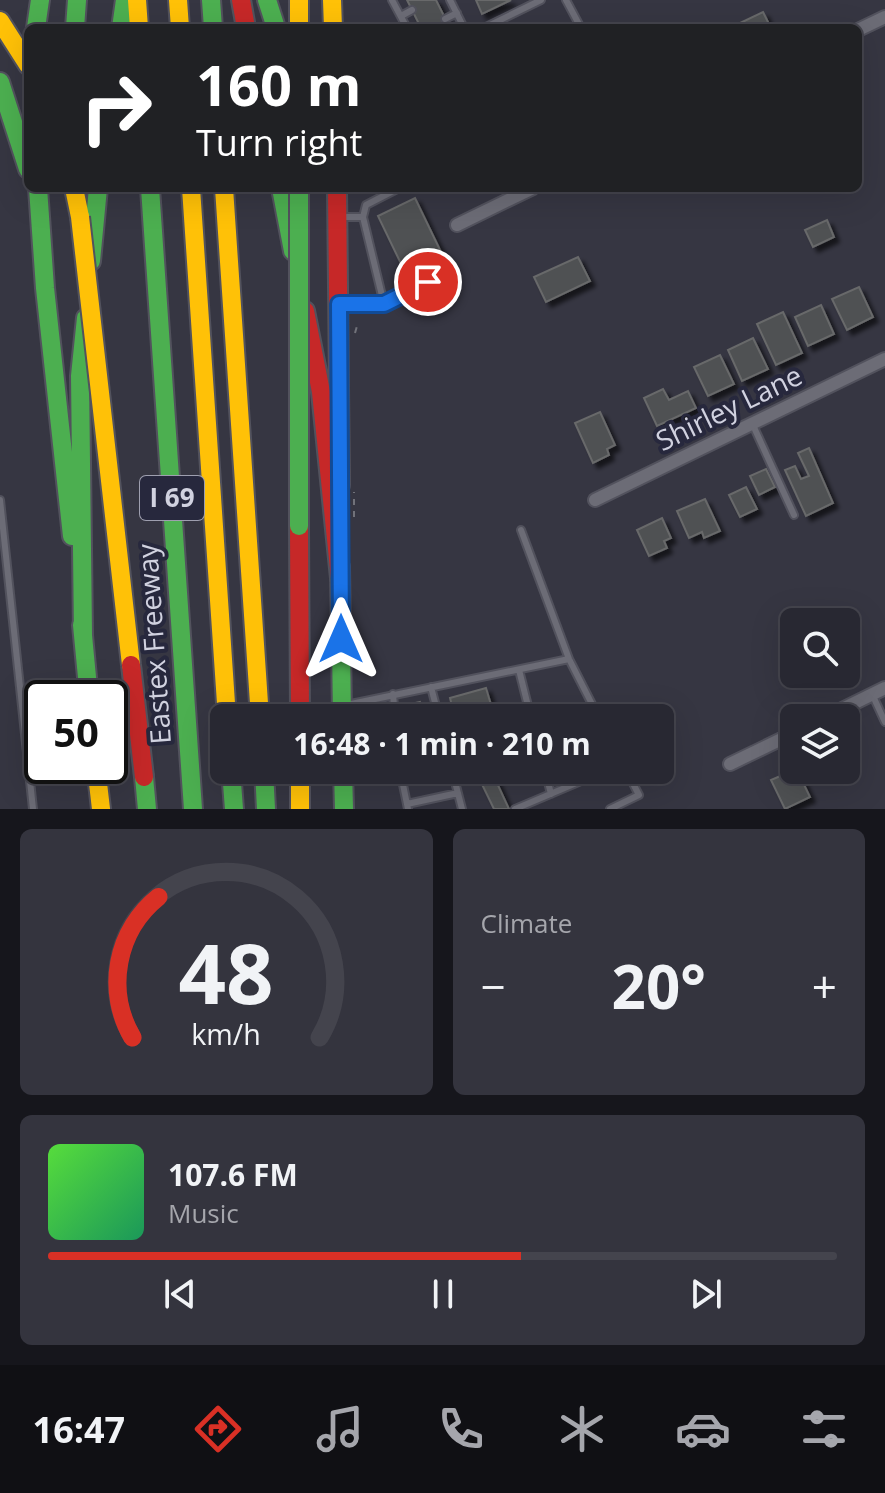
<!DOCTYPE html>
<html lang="en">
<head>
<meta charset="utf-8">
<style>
	body { margin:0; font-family:"Open Sans",sans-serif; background:#34343e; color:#f1f3f6; height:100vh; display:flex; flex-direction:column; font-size:30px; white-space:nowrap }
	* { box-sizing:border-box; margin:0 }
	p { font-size:26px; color:#a5a6ac }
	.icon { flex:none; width:44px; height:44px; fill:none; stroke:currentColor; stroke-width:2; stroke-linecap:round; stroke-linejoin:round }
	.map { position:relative; height:809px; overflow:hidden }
	.details { display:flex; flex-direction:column; gap:20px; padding:20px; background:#16161c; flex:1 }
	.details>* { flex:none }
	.top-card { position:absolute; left:24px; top:24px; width:838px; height:168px; border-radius:12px; box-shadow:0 8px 32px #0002,0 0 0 2px #44444d; background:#202124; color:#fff; overflow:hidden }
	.tools { position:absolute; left:780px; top:608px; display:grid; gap:16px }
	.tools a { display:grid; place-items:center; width:80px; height:80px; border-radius:12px; background:#282832; box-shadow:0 8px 32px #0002,0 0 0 2px #44444d; font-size:40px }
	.speed { position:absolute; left:24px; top:680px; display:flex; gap:16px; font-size:40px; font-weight:700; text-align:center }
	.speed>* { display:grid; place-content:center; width:104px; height:104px; border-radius:50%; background:#282832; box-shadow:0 8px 32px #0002,0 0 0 2px #44444d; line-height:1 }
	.speed .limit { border:4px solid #111; border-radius:12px; background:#fff; color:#111 }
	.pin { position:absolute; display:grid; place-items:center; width:68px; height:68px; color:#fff; margin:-34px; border:4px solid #fff; border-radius:50%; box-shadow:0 2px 8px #0007 }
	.me { position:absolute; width:88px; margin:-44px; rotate:0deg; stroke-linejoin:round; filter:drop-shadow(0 0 6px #0008) }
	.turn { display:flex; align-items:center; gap:28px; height:168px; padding:0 40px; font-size:36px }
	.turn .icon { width:104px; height:104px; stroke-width:2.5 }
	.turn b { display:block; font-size:56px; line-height:68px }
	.big { font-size:60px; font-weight:700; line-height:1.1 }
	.details .card { flex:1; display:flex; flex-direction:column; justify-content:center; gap:12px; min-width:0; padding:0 28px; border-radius:12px; background:#34343e }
	.details .dial { align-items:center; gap:0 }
	.dial svg { height:208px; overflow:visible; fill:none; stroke:#44444d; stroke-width:7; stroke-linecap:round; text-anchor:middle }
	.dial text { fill:#f1f3f6; stroke:none }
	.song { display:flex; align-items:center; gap:24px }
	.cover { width:96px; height:96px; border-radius:12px; background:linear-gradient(135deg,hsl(110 70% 55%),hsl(150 70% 35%)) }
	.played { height:8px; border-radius:4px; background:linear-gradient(90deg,#d93025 60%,#44444d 60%) }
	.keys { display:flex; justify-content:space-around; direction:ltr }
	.heat { display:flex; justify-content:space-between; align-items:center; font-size:44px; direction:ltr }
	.details .tiles { flex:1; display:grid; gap:20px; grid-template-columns:1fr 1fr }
	.card:last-child { grid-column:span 2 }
	.trip { position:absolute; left:210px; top:704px; width:464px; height:80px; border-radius:12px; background:#282832; box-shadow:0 8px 32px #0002,0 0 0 2px #44444d; font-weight:700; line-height:80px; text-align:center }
	.dock { display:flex; height:128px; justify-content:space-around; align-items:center; background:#101014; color:#a5a6ac }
	.dock .icon { width:56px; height:56px }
	.dock .on { color:#d93025 }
	.dock b { font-size:36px; color:#f1f3f6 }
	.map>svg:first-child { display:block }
</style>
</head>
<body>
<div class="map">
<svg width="885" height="809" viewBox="0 0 885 809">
	<defs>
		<filter id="shadow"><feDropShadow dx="5" dy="5" stdDeviation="2" flood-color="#0009"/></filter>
	</defs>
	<rect width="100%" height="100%" fill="#363642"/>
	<path fill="#4f5153" stroke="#68696a" stroke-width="2" filter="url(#shadow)" d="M407,0H436L450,28H421Z
		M476,0H511L482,14Z
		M763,12L771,28H742L740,23Z
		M415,198L442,254L405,272L378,216Z
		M827,220L834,237L813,247L805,230Z
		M578,257L590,281L546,302L534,277Z
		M859,287L873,317L847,330L832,299Z
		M821,305L834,334L808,346L795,317Z
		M783,312L802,353L776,365L757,324Z
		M753,338L768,369L742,381L728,350Z
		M720,355L734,384L708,396L694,367Z
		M663,389L669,400L688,391L696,408L657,426L644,398Z
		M600,412L615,445L607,449L609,455L593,463L575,423Z
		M809,448L833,503L806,516L785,470L795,466L801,479L809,476L798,453Z
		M766,469L775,487L759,495L750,476Z
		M746,487L757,509L740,517L729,495Z
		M705,499L720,531L704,538L702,532L689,538L677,511Z
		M662,518L671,538L664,541L667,548L649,556L637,530Z
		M486,688L495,718H455L450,698Z
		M420,702L424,718H410L406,705Z
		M491,770L509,809H494L476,772Z
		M794,770H797L810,797L785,809L771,780Z"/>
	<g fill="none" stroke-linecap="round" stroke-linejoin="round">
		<defs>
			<path id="lane" d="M392,0L407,28
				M450,0L464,28
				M566,0L581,28
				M401,16L412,10
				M445,19L457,13
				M484,28L541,0
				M341,217H363L366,205L399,188
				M363,217L384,304
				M342,304H384L450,271
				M752,423L794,515
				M0,500L33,809
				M521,530L569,659L599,718
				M519,670L531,718
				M431,687L439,718
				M393,694L395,718
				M872,694L885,722
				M346,705L569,659
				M423,717L438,713
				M400,770L408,809
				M436,770H437
				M452,770L462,809
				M545,770L551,794
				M401,776L422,772
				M347,777L392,770
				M407,804L458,793
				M515,809L607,770
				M610,809L639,795L626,770"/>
			<path id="street" d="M858,30L885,17
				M457,225L533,188
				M595,500L885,359
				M824,718L885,688
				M730,764L794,733"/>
			<path id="fast" d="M211,0L213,28
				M267,0L276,28
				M36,28L40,0
				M75,28L77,0
				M121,28L125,0
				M0,82L28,169
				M38,188L45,288L72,536
				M150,188L193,809
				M281,188L293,251
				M91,261L98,188
				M340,567L342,718
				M82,625L89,698
				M83,635L80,376L86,318
				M231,770L234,809
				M264,770L266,809
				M343,770L344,809
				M144,777L147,809"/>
			<path id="slow" d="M137,0L139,28
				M178,0L180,28
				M299,0V28
				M332,0L333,28
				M0,21L28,65
				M74,188L80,217
				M191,188L227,718
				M224,188L260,718
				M96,766L101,809
				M300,770V809"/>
			<path id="jam" d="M241,0L246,28
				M337,188L340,485
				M305,311L321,392L340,578
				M299,526L300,718"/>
		</defs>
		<use href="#lane" stroke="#52525d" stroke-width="10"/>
		<use href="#street" stroke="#52525d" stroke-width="16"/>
		<use href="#fast" stroke="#52525d" stroke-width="22"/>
		<use href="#slow" stroke="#52525d" stroke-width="22"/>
		<use href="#jam" stroke="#52525d" stroke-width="22"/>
		<path stroke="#71727a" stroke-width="2" stroke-dasharray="6 6" stroke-linecap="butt" d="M355,333L357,326
			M354,517V492"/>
		<use href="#lane" stroke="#6c6c76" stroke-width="6"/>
		<use href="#street" stroke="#6c6c76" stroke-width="12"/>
		<use href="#fast" stroke="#4caf50" stroke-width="18"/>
		<use href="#slow" stroke="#ffc107" stroke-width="18"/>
		<use href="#jam" stroke="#c62828" stroke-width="18"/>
		<defs>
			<path id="fast-bridge" d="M299,188V526"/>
			<path id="slow-bridge" d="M80,217L131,665"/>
			<path id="jam-bridge" d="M131,665L144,777"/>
		</defs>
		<use href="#fast-bridge" stroke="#52525d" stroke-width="22" stroke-linecap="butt"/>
		<use href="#slow-bridge" stroke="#52525d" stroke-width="22" stroke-linecap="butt"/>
		<use href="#jam-bridge" stroke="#52525d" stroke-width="22" stroke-linecap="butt"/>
		<use href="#fast-bridge" stroke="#4caf50" stroke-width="18"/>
		<use href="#slow-bridge" stroke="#ffc107" stroke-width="18"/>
		<use href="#jam-bridge" stroke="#c62828" stroke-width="18"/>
	</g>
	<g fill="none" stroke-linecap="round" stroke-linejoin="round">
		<defs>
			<path id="route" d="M341,639L339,304H384L428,282"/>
		</defs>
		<use href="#route" stroke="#114b97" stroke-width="20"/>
		<use href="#route" stroke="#1a73e8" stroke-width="14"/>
	</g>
	<g text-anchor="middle" stroke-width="8" stroke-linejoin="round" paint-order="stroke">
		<rect fill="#27283d" stroke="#9e9faf" stroke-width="2" x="140" y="476" width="64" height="44" rx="6"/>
		<g font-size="26" font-weight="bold" fill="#d1d2e0">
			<text x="172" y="507">I 69</text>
		</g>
		<g font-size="28" fill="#d1d2e0" stroke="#27283d">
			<text transform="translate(729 408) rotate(-26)" y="10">Shirley Lane</text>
			<text transform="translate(154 644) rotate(-94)" y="10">Eastex Freeway</text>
		</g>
	</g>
</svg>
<div class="tools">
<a><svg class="icon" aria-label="search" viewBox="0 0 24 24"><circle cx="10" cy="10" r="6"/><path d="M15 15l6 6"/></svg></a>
<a><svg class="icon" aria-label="layers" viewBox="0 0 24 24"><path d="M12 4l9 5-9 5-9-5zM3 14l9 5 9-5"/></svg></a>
</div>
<div class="speed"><div class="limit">50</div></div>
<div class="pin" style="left:428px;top:282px;background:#d93025"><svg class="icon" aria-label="arrive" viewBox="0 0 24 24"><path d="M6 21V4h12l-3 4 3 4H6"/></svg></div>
<svg class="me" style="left:341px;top:639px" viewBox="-20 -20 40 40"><path d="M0-17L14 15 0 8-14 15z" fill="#1a73e8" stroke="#fff" stroke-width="4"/></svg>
<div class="trip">16:48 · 1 min · 210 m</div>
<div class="top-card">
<div class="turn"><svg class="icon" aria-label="right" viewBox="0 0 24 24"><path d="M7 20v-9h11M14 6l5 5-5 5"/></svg><div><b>160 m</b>Turn right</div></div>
</div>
</div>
<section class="details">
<div class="tiles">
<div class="card dial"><svg viewBox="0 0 100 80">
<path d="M14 69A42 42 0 1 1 86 69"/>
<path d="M14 69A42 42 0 0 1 24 15" stroke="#d93025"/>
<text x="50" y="56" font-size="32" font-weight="700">48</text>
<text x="50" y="72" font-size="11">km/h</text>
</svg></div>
<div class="card"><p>Climate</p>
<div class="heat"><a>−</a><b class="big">20°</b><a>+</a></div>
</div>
<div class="card">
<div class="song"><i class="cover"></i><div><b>107.6 FM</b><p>Music</p></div></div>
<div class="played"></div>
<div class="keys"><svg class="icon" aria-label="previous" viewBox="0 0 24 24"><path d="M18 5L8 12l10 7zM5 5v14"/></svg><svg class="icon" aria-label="pause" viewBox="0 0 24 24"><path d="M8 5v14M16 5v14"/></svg><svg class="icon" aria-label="next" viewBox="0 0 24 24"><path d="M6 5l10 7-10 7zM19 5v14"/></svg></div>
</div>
</div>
</section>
<nav class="dock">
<b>16:47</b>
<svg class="icon on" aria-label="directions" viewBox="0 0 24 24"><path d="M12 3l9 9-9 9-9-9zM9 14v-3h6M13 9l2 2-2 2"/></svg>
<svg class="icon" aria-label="music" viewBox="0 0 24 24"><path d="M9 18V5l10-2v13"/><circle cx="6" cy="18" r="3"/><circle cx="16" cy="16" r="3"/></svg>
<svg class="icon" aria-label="phone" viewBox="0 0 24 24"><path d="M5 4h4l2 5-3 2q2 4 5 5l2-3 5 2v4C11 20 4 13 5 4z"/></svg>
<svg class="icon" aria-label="climate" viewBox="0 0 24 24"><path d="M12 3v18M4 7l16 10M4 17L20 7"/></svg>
<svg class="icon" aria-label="car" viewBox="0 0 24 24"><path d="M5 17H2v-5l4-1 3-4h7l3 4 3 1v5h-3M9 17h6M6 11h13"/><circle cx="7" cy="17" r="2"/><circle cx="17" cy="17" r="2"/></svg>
<svg class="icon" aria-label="filters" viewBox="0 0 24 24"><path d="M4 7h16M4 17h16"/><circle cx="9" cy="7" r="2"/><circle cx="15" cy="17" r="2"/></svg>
</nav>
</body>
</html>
